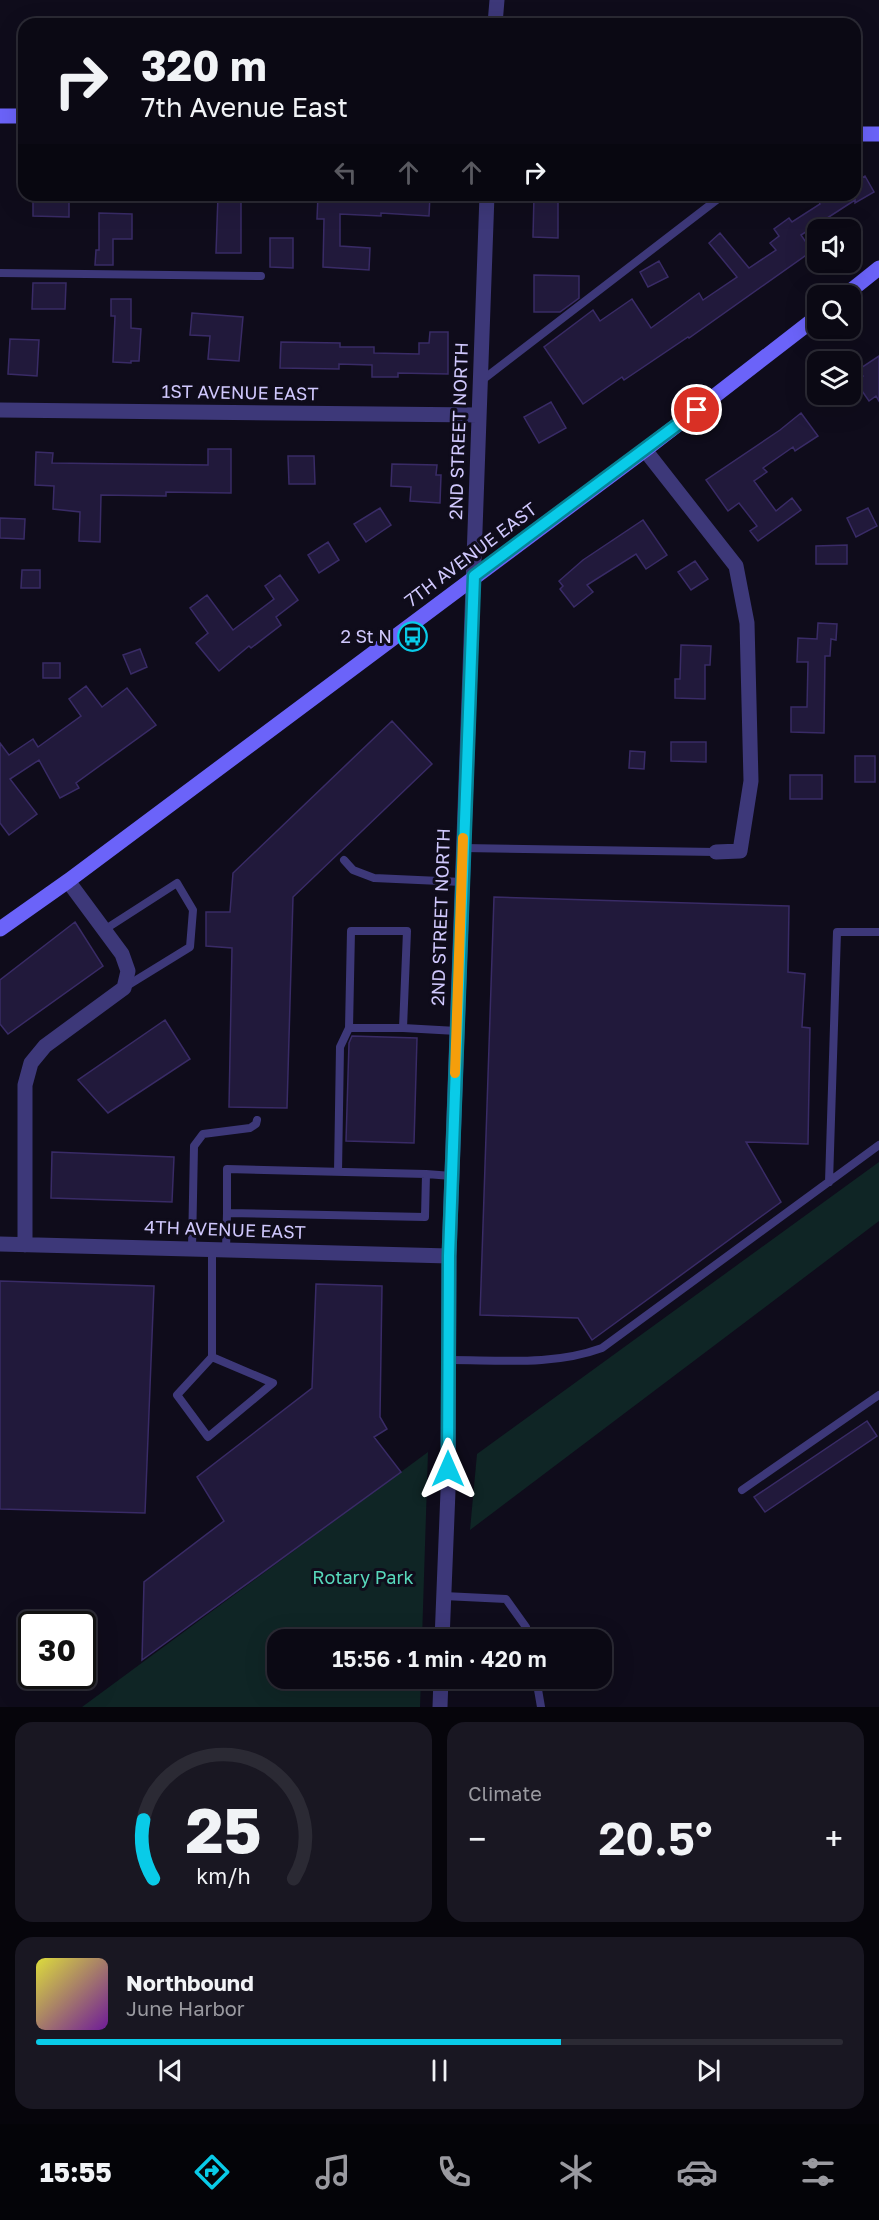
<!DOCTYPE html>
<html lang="en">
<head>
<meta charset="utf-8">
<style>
	body { margin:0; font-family:"Golos Text",sans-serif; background:#191722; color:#f1f3f6; height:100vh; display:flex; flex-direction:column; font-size:22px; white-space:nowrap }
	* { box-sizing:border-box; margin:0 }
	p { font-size:20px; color:#9a9aa0 }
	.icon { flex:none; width:33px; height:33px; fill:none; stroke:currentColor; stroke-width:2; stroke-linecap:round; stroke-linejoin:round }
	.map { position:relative; height:1707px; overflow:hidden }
	.panel { display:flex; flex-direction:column; gap:15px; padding:15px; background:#06050b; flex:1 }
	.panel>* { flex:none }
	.top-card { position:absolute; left:18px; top:18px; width:843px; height:183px; border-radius:18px; box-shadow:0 6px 24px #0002,0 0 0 2px #2b2a34; background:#0b0914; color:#f1f3f6; overflow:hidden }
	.controls { position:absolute; left:807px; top:219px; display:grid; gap:12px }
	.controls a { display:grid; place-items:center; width:54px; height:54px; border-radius:12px; background:#0b0914; box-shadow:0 6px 24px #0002,0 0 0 2px #2b2a34; font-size:30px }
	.speed { position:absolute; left:18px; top:1611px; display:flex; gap:12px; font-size:30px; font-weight:700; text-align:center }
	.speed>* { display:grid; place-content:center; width:78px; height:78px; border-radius:50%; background:#0b0914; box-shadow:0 6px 24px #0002,0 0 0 2px #2b2a34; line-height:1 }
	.speed .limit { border:3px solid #111; border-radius:9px; background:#fff; color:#111 }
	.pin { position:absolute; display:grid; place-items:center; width:51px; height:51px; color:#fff; margin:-26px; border:3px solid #fff; border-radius:50%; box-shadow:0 2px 6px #0007 }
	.me { position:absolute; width:66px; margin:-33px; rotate:0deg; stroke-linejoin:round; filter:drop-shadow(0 0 4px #0008) }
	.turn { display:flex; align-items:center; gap:21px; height:126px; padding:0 24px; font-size:27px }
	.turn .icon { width:78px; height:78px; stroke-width:2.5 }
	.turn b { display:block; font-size:42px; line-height:51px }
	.lanes { display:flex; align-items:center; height:57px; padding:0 24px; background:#0003; justify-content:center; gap:30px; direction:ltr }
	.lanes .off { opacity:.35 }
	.big { font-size:45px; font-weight:600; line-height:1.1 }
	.panel .card { flex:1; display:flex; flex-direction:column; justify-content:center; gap:9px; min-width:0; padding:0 21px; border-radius:18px; background:#191722 }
	.panel .dial { align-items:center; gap:0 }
	.dial svg { height:156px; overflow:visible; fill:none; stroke:#2b2a34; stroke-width:7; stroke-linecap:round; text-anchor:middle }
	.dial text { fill:#f1f3f6; stroke:none }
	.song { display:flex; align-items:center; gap:18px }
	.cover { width:72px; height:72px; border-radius:9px; background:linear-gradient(135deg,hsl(60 70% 55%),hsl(280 70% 35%)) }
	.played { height:6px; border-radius:3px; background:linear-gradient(90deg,#09cbe8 65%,#2b2a34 65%) }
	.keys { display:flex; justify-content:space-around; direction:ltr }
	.heat { display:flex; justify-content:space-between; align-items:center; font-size:33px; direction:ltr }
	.panel .tiles { flex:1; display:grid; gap:15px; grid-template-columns:1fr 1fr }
	.card:last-child { grid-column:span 2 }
	.trip { position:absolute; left:267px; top:1629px; width:345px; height:60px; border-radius:18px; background:#0b0914; box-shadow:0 6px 24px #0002,0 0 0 2px #2b2a34; font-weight:600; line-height:60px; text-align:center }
	.menu { display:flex; height:96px; justify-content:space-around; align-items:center; background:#040408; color:#9a9aa0 }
	.menu .icon { width:42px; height:42px }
	.menu .active { color:#09cbe8 }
	.menu b { font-size:27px; color:#f1f3f6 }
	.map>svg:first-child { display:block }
</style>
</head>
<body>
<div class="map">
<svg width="879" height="1707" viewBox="0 0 879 1707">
	<rect width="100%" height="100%" fill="#0f0c1b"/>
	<path fill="#0f2525" d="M879,1162V1221L470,1530L477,1454Z
		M428,1452L422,1639L278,1640V1678L421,1679L420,1707H82Z"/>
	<path fill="#21193b" stroke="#392b66" stroke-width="1.5" d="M865,176L874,192L855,203V200L801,235L812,251L689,338L688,337L624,380L622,377L583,404L544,347L593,310L600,321L632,299L651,328L699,293L703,300L737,277L709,243L720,233L749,268L776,250L770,243L779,236L774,229L789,218L792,222L820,204L815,195H855V182Z
		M33,195H69V217L33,216Z
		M218,195H241V253H216Z
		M318,195H430L429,216L381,213V216L340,214V246L370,248L369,270L323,267L324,219H317Z
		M534,195H558V238L533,237Z
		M99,213L132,214V239H113V265H95L96,250H99Z
		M270,238H293V268L270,267Z
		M659,261L668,277L648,287L640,272Z
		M534,275L579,276V298L560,312H534Z
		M33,283H66L65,309H32Z
		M111,299H131V328L141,329L139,361H131V363L113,362L115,316H111Z
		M192,313L243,317L239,361L208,359L210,336L190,335Z
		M430,332H448V374L398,373V377H372V365L339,364V369L280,368L281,342L340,343V347H374V353L419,354V343H429Z
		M10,339L39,340L37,376L8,374Z
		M879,356V401L876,396L869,401L855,381L863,376L858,370Z
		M551,402L566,428L539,443L524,417Z
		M801,413L818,436L795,451L793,447L763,468L767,472L754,481L776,511L792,498L801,510L758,541L750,531L757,526L739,503L728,511L706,480L780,430Z
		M208,449H231V493L166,492V496L101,495L100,542L79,541L80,512L53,509L54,486L35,485L36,452L53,453L52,463L208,465Z
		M288,456H314L315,484H289Z
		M392,464L437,465L436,475H441L440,503L410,501L411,487L391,486Z
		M380,508L391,525L366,542L354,524Z
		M868,508L877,526L856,537L847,518Z
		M0,518L25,519L24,539L0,538Z
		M643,520L667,555L646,569L636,554L587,585L593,592L574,607L560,589L563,586L559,581L583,560Z
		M328,542L339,560L319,573L308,555Z
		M847,545V564H816V546Z
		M695,561L708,579L691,590L678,572Z
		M22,570H40V588H21Z
		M280,575L298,600L276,617L281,625L251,648L249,646L219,671L196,643L208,633L190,608L207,595L233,630L274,599L265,586Z
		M818,623L837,624L836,640L831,639L830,656H825L824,733L791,732V707H807L808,662H797L798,638L817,639Z
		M681,645L711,646L710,665H705V699L675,698V679H680Z
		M140,649L147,667L131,674L123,655Z
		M43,663H60V678H43Z
		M86,686L102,707L127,688L156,725L76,783L79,788L60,798L39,760L10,779L37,814L9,835L0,823V743L9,755L33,739L38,747L81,716L69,699Z
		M392,721L432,764L293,897L287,1108L229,1107L232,948L206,946V912H230L233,873Z
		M671,742H706V762L671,761Z
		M630,751L645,752L644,769L629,768Z
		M855,756H875V782H855Z
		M790,775H822V799H790Z
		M494,897L789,906L788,972L805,974L802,1027L810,1028L808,1144L746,1142L781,1202L592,1340L578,1318L480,1315Z
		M75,922L103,966L8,1034L0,1024V980Z
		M165,1020L190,1059L108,1113L78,1080Z
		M352,1036L417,1038L414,1143L346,1141L349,1043Z
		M52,1152L174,1157L172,1202L51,1198Z
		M0,1281L154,1286L145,1513L0,1509Z
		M316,1284L382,1286L380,1417L387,1429L374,1437L401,1472L142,1660L144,1582L224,1521L197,1477L312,1388Z
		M867,1421L877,1436L765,1512L754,1497Z"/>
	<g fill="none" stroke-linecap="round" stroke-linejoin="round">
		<path stroke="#3d3879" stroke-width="8" d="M0,273L261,276
			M481,381L723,195
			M463,848L716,852
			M344,860L353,870L374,878L462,882
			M104,930L177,883L193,910L190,947L125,987
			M349,1028H403
			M227,1169L426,1174L425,1217L227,1213Z
			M338,1172L340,1047L349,1028L351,931H407L403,1028L457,1031
			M426,1174L452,1176
			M829,1182L837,932H879
			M192,1248L194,1146L203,1134L250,1128L256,1124L257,1120
			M226,1250L227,1213
			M212,1357L273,1383L208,1437L177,1395L212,1357V1249
			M449,1360C500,1360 553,1366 602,1348L879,1145
			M742,1490L879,1395
			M444,1596L506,1599L526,1627L529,1640
			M536,1678L541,1707"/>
		<path stroke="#3d3879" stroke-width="15" d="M495,24L497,0
			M0,410L479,415
			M645,450L736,566L747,623L751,781L740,851L716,852
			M0,1244L449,1256
			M25,1245V1085L31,1063L45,1046L124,988L128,971L122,954L68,881
			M442,1640L448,1491L449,1256L487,195
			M440,1707L441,1678"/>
		<path stroke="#6b63f9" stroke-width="15" d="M0,116H24
			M855,134H879
			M844,296L879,268
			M0,929L68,881L645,450L818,316"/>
	</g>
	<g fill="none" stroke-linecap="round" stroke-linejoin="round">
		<defs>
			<path id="route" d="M448,1469L449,1256L474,576L697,410"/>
		</defs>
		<use href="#route" stroke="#068497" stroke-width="15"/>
		<use href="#route" stroke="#09cbe8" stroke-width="10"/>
		<path stroke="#f59e0b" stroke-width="10" d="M455,1073L463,838"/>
	</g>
	<defs>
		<symbol id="bus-ring" viewBox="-11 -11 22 22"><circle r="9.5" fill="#0f0c1b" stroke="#09cbe8" stroke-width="1.5"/><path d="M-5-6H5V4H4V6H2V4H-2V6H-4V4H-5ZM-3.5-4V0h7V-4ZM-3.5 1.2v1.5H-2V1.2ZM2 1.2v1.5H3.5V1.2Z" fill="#09cbe8"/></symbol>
	</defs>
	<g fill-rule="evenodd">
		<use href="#bus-ring" x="396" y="620" width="33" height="33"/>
	</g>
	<g text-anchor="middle" stroke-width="6" stroke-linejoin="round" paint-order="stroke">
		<g font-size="18" fill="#d0c8fd" stroke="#0f0c1b">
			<text transform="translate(240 393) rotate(1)" y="6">1ST AVENUE EAST</text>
			<text transform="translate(459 431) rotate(-88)" y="6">2ND STREET NORTH</text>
			<text transform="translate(471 555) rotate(-37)" y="6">7TH AVENUE EAST</text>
			<text transform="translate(441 917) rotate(-88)" y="6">2ND STREET NORTH</text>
			<text transform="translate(225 1230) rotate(2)" y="6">4TH AVENUE EAST</text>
		</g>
		<g font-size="18" fill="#d0c8fd" stroke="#0f0c1b" text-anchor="end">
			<text x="392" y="643">2 St N</text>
		</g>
		<g font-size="18" fill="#58d9bc" stroke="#0f0c1b">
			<text x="363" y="1584">Rotary Park</text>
		</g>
	</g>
</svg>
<div class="controls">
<a><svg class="icon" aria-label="sound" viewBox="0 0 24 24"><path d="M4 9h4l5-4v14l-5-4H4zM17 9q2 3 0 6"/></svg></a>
<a><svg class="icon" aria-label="search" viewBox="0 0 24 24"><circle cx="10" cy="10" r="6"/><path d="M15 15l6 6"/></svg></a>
<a><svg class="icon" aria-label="layers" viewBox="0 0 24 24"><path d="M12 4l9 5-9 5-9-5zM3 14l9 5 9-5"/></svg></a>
</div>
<div class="speed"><div class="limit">30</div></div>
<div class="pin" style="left:697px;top:410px;background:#d93025"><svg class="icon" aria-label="arrive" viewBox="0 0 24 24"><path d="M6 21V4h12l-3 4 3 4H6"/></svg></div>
<svg class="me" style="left:448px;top:1469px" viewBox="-20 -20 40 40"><path d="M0-17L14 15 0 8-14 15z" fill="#09cbe8" stroke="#fff" stroke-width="4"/></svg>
<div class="trip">15:56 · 1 min · 420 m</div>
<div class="top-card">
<div class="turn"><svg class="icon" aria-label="right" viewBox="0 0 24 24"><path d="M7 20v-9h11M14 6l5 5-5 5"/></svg><div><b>320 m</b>7th Avenue East</div></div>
<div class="lanes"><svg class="icon off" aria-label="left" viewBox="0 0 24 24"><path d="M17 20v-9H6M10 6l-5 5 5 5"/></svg><svg class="icon off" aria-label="ahead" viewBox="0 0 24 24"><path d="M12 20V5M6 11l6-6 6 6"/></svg><svg class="icon off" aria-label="ahead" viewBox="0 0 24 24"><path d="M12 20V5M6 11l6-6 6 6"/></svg><svg class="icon" aria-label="right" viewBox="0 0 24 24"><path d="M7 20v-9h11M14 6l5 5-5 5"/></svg></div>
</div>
</div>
<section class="panel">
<div class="tiles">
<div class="card dial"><svg viewBox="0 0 100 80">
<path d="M14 69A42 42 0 1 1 86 69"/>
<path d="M14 69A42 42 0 0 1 9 39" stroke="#09cbe8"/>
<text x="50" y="56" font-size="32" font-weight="700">25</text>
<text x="50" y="72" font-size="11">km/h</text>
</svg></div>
<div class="card"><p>Climate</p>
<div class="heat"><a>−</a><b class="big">20.5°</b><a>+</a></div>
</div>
<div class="card">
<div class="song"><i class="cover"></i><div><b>Northbound</b><p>June Harbor</p></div></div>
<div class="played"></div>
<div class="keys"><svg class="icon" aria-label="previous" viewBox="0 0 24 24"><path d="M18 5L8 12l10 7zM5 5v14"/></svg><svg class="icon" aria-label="pause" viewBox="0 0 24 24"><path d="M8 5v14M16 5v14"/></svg><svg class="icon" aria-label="next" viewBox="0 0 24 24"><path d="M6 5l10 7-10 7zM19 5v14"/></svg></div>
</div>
</div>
</section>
<nav class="menu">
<b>15:55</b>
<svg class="icon active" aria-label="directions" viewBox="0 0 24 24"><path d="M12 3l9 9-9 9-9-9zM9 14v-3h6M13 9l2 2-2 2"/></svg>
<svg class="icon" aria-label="music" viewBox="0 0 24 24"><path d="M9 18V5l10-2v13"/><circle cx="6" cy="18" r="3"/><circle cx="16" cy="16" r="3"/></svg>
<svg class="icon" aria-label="phone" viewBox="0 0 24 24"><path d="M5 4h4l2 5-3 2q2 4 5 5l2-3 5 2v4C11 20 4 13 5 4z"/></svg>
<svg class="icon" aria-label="climate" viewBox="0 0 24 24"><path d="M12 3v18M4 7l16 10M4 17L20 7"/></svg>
<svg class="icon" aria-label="car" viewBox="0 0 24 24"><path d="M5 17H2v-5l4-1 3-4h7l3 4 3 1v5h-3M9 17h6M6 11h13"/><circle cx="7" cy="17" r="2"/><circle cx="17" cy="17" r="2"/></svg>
<svg class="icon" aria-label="filters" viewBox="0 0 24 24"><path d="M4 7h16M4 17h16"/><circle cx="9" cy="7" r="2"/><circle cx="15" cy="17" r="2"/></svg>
</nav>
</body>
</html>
